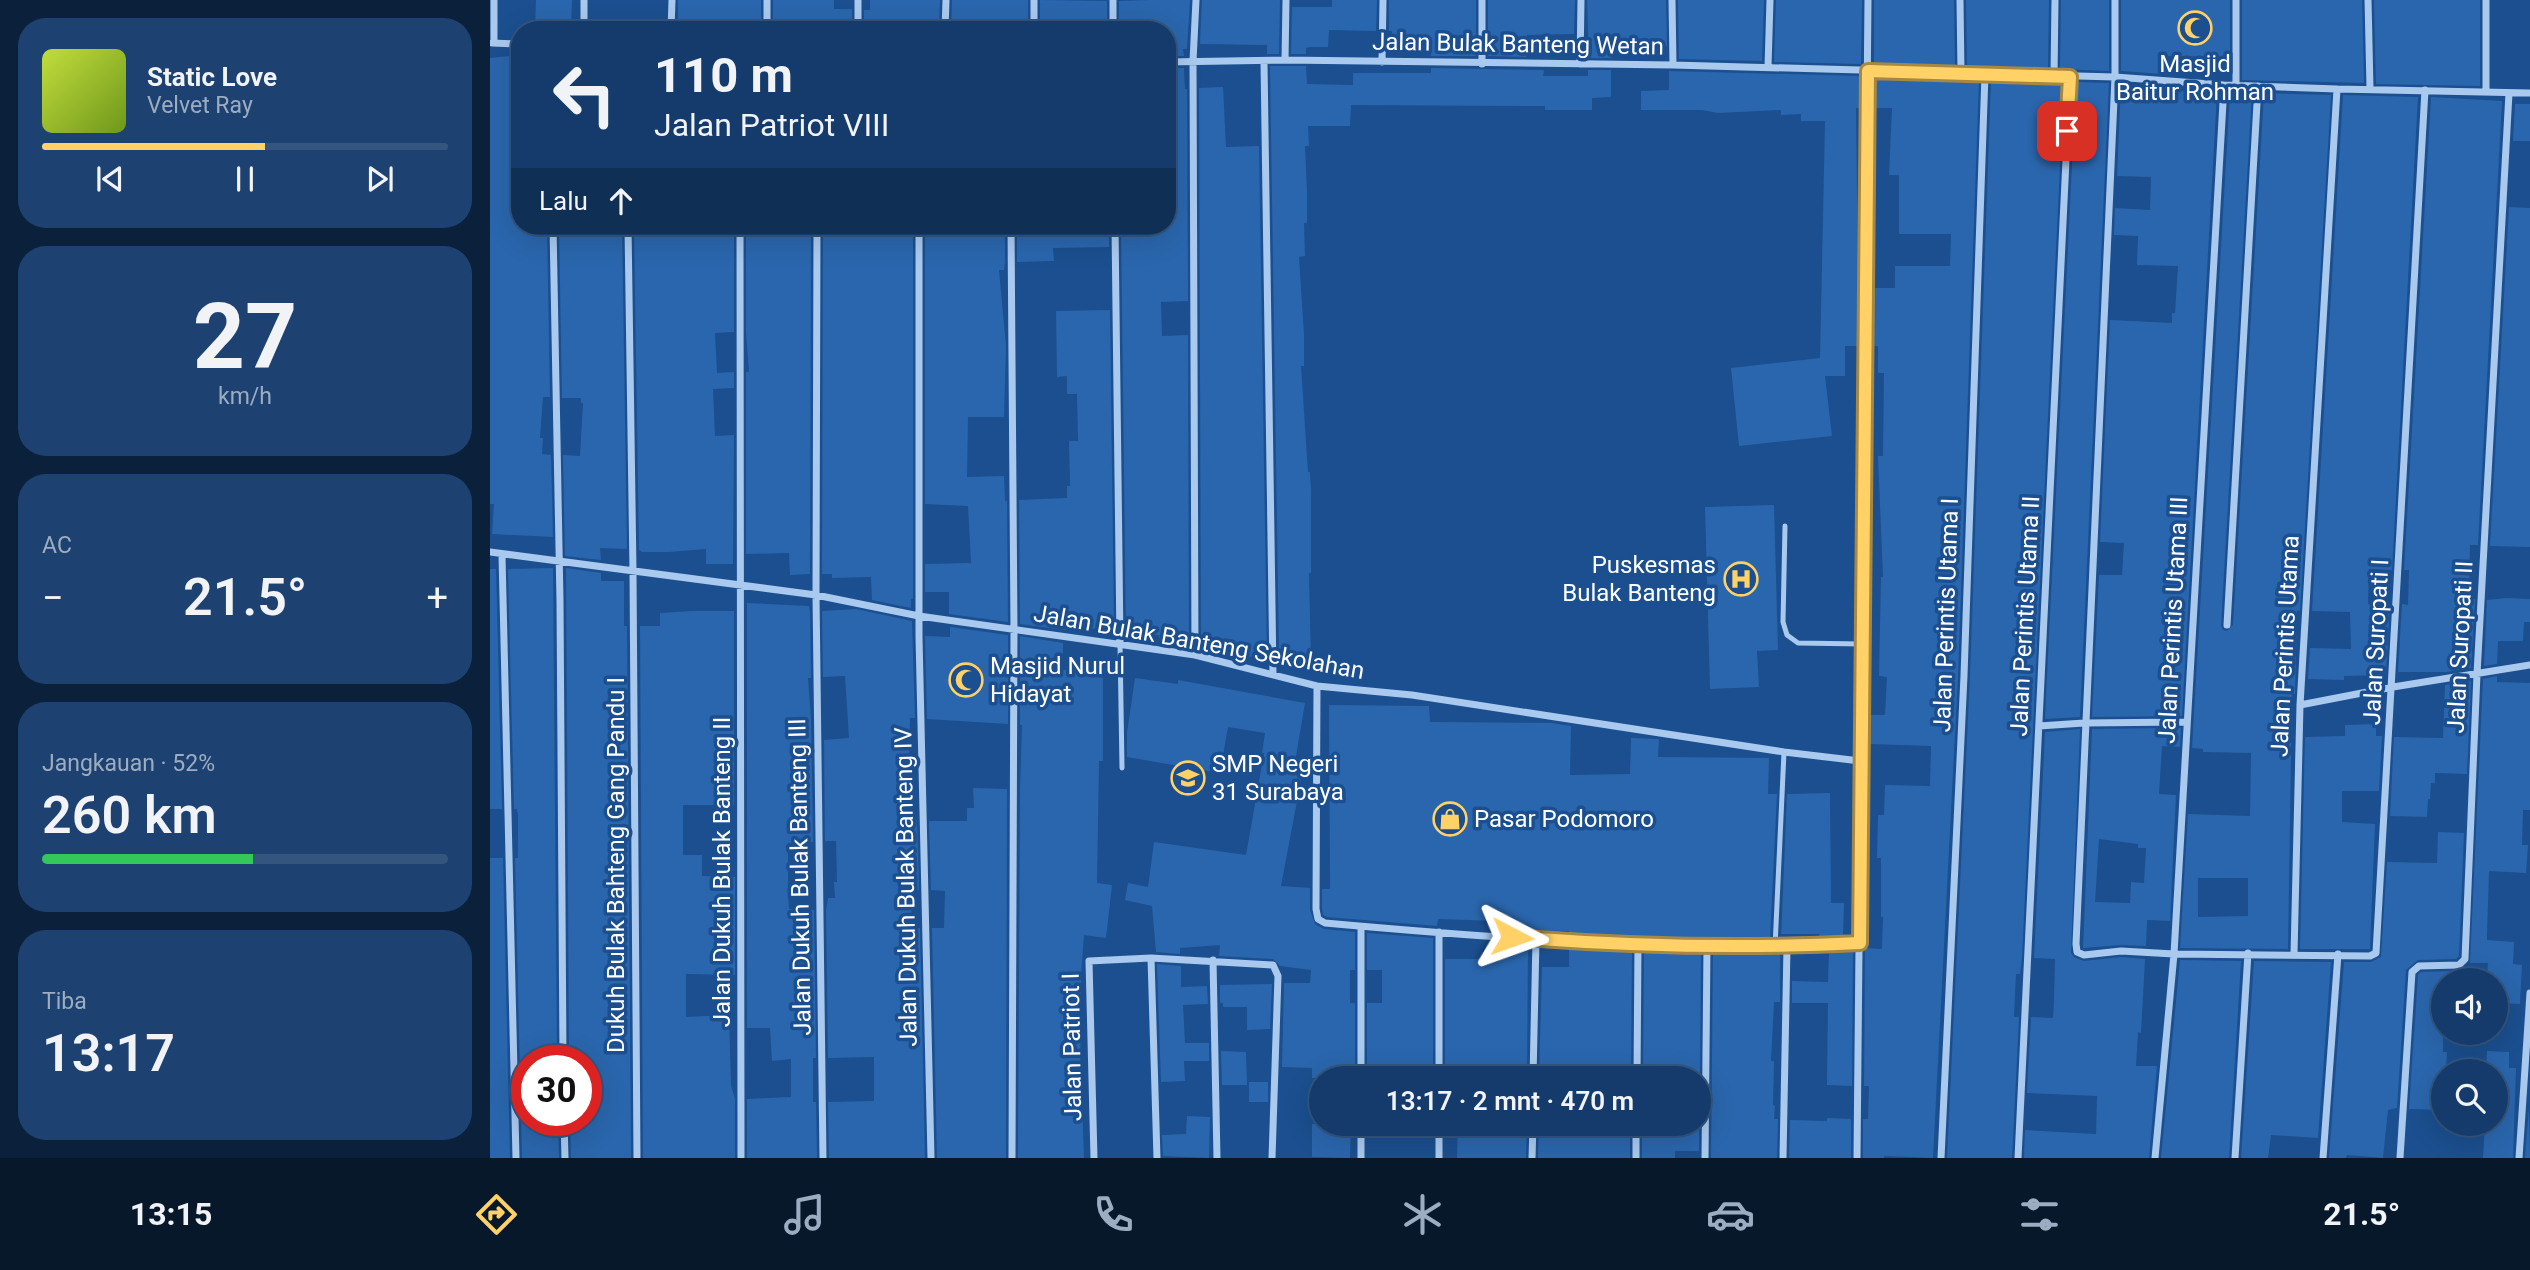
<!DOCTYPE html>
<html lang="id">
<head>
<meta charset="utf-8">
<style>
	body { margin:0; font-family:Roboto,sans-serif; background:#1d4271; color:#f1f3f6; height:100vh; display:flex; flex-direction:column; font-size:26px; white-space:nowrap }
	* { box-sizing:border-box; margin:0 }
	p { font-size:23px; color:#9dadc1 }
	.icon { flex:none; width:38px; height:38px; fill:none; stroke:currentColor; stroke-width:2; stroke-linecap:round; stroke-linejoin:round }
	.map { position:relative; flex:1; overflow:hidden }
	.panel { display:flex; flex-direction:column; gap:18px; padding:18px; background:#0b203b; width:490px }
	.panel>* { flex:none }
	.banner { position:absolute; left:21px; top:21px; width:665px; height:214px; border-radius:28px; box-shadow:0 7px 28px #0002,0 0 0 2px #33557e; background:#143b6b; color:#f1f3f6; overflow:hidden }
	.fabs { position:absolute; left:1941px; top:968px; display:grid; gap:14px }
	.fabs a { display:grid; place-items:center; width:77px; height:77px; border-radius:50%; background:#143b6b; box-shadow:0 7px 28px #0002,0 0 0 2px #33557e; font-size:35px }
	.speed { position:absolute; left:21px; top:1045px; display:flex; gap:14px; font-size:35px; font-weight:700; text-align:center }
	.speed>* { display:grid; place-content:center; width:91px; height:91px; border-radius:50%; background:#143b6b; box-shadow:0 7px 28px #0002,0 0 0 2px #33557e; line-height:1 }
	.speed .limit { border:10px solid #d22; background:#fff; color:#111 }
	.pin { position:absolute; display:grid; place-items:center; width:60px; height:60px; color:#fff; margin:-30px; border-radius:14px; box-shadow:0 4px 10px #0006 }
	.me { position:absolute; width:77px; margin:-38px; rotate:94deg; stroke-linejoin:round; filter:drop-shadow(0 0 5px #0008) }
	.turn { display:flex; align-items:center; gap:24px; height:147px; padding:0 28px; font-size:32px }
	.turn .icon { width:91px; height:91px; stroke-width:2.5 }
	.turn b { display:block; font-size:49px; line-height:60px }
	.then { display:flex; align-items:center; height:66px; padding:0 28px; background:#0003; gap:14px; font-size:26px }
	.big { font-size:52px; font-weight:600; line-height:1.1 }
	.panel .card { flex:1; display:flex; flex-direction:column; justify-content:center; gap:10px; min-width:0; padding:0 24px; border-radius:28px; background:#1d4271 }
	.panel .dial { align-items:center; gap:0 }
	.dial b { font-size:91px; line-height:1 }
	.song { display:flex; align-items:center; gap:21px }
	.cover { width:84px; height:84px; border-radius:10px; background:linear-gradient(135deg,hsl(70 70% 55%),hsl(80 70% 35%)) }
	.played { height:7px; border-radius:4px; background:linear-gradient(90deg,#ffd166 55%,#33557e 55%) }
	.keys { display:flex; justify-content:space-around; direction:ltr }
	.heat { display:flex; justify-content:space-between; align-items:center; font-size:38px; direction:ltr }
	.charge { height:10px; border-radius:5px; background:linear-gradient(90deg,#34c759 52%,#33557e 0) }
	.trip { position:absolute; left:819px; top:1066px; width:402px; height:70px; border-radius:35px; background:#143b6b; box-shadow:0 7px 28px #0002,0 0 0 2px #33557e; font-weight:600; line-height:70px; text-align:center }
	.dock { display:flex; height:112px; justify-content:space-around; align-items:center; background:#08182b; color:#9dadc1 }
	.dock .icon { width:49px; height:49px }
	.dock .current { color:#ffd166 }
	.dock b { font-size:32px; color:#f1f3f6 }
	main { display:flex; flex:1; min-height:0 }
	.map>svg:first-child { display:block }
</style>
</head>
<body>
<main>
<section class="panel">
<div class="card">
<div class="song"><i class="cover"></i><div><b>Static Love</b><p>Velvet Ray</p></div></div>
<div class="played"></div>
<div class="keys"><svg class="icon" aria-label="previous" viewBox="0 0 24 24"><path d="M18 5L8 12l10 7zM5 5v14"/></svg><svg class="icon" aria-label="pause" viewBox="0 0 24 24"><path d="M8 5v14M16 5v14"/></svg><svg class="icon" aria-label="next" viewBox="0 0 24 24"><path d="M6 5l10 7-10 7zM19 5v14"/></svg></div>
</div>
<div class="card dial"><b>27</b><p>km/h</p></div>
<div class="card"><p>AC</p>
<div class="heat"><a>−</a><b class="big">21.5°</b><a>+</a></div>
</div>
<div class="card"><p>Jangkauan · 52%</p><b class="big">260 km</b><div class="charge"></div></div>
<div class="card"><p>Tiba</p><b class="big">13:17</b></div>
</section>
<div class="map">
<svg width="2040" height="1158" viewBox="0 0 2040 1158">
	<rect width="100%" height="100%" fill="#1b4f8f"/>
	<path fill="#2a66ad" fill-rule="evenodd" d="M46,0H82L81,30H45Z
		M188,0H271V23H260V30H188Z
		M283,0H344V9H362V30H323V24L283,23Z
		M380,0H450L449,30H374V10H380Z
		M462,0H538V30H461Z
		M550,0L617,1V30H550Z
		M661,0H700L697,49H693L694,56H677V30H629V1Z
		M712,0H790L789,54H777V45L710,44Z
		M842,0H887L886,31L839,30L838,47H820L816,48V54H801L802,7H842Z
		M899,0H986V56H941L942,42L902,41V31H899Z
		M998,0H1085L1084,34L1037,35L1036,57L998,56Z
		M1097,0H1176L1177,46L1120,45L1121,58H1099Z
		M1188,0H1274L1272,61L1189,59Z
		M1286,0H1372L1371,64L1284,62Z
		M1384,0H1464L1465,67L1384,64Z
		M1476,0H1559L1558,69L1477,67Z
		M1571,0H1619V71L1570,69Z
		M1631,0H1740V57L1673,56V74L1631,71Z
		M1752,0H1872L1874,83L1752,80Z
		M1884,0H1990V86L1886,84Z
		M30,55V226H57L60,397H53L50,438H53L52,454L61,455L63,537L2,534L4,504H0V58Z
		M780,66H816L817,84L863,85V73H941V68L1054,70L1053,76H1098V70H1121V97L1102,98V110H1055V106L861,105L860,126H818L819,146H815L817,192V223H814L815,256L809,257L814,335V366H811L818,472H820L821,490V573H819L821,662L790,663L789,656Z
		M677,68H694L695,89H697L698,301L671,302L672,336L698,335L699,648L695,647V644H685L684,641L669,642V635L636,637L631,226H677Z
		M1179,71L1371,76V108H1366L1369,346H1355V376H1335L1342,436L1249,446L1241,368L1330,358L1335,121H1311V114L1291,115V110L1228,113L1212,110H1151V91L1179,90Z
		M1383,77L1489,79L1468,676L1443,1158L1394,1156V1158H1373V1119H1378L1379,1086H1374L1375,948L1392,949L1393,917H1391V858H1387L1388,815H1394L1395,785L1440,786L1441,746L1380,744L1381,715H1395L1397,677L1389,676L1391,577H1393L1388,456H1393L1394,373H1388V346H1381V288H1405V266H1460L1461,234H1409V175H1399L1402,108H1383Z
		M1501,80L1574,82L1532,957L1530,974H1526L1524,1017H1529L1522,1158H1457L1480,676Z
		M1586,82L1619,83L1590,717L1555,719Z
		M1631,84L1674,87L1675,90L1727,93L1692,716L1602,717L1609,575H1632L1634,543L1610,542L1620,320L1682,323V313H1685L1688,266L1647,265L1648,236L1624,235L1625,208L1660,210L1661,177L1627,176Z
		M733,87L736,147L769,146L777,656L754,657V661L711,650L709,88Z
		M1749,92H1762L1731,625L1733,630L1737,631L1743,625L1774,93L1841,95L1810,611L1807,610L1805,694H1802L1798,949L1690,948L1698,814L1760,816L1761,753L1713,752V749L1702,748L1740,93L1749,94ZM1708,878H1758V916L1708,917Z
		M1853,95L1928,97L1902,570L1879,569L1878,604H1900L1896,672L1895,675L1854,676V680L1818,679L1820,648L1861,649L1860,612L1822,611Z
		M1941,97L2012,101L1988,545H1980L1979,599H1985L1981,668L1956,672H1908L1912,604L1918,605L1919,570H1914Z
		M2025,104H2040V141H2023Z
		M2019,207L2040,208V547L2000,546Z
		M69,226H132L137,549L110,548L111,560L75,556L73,455L90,456L93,403H91V398H72Z
		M144,226H244V332L225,333L227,373L244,372V388L223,389L225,436L244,435L243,564H216V549L179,552H152L149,550Z
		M256,226H321L320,574L300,575L299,553L256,554V372H259L256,332Z
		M333,226H423V599H421V608L382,600L381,577L342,578V574H332Z
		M435,226H515V262L514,270H509L516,346L514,417H478L477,477L514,476L515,501H517L518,622L459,614V592H435V564L481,563L478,506L435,504Z
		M527,226H619V247L563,248L564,261L527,262Z
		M620,310L624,628L574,630L530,624L529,500L577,498V486H580L579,441H588L587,394H577V376L567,377L566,311Z
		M1284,505L1288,650L1267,651L1269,687L1220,689L1215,507Z
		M63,568L67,1059L37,1057V1126L68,1123L69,1158H32L25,858H28V816L27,809H24L18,569Z
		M76,568L111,573V581H134V626H137L141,1158H81L80,1120H100L97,1060H79Z
		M0,569H6L12,809H0Z
		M2016,598L2040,599V622H2034L2033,641H2008L2007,664L1994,666L1997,600Z
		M257,603L319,606L320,612L321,678H318L321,720L323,842L298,843V894L299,909L324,910L326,1058H323V1102H326L327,1158H257V1099L301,1097V1059L282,1061L280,1028H257Z
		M366,609L422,621L425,718H420L418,820H427L429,890H421L422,928H430L435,1158H339L338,1102L384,1101V1057L338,1058L336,910L338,898H345L344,882H347L346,841H335L334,740L359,738L355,676L333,677L332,611Z
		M202,611H244V805H193V855H212V876L245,877V975L196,974V1017L239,1015L241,1085L245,1099V1158H153L150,626H170V613Z
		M460,627L518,635V724L437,719L435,636L460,637Z
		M530,636L573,643V670H613V761H609L607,883L622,885L616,938L594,935L591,976L590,1101H592L594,1158H528L530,789L532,725H530Z
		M2007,676V682L2040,683V810H2033L2032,845H2038L2036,873L1999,871L1997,935V940L2024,942L2023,964L2032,965L2030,1004L2006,1003V980H1997L1998,963H1980L1993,679Z
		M645,678L688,684V680L815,703L805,762L814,764L791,886L820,888V910L825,924L834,929L865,932V970H860V1003H865V1073H861V1078H822V1068L792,1067L794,983H820L821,970L790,966L783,959L729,956L730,945L690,948V954L666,952L662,906L635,900L638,883L658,887L664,842L756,855L774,753H772L775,733L738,727L730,773L637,757V733Z
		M1981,681L1977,774L1945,773V783H1941L1940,799H1938L1937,817L1900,816L1904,737L1953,738L1955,685Z
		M839,705L939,706L940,722L1061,723L1081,726L1080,775L1140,774L1141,738L1169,739L1168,757L1279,758L1278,794H1287L1280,939L1102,936L1079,935V931L1038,930V933L1008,931L1009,921L948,919L947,926L837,917L833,915L832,908V889H840Z
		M1886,724V736H1892L1889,791H1852V822L1885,824L1880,949H1810L1815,737L1855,736V725Z
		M1691,728L1690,747L1672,746L1669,794L1686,795L1680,921L1657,920L1656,946L1631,945L1593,948L1602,729ZM1609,839L1648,844V848H1656L1654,883L1641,882L1640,903L1605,902Z
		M1590,729L1581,953L1584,957L1594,961L1631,957L1655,959L1651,1033L1648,1032L1646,1066H1667L1659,1158H1534L1535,1130L1606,1134L1607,1096L1537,1093L1541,1017L1563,1018L1564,1000L1565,959L1544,958L1555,732Z
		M483,788L517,789L516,1158H447L442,928H454L455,891L441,890L439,821H477V808H484Z
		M1340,793L1341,903H1354L1353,937L1329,938V934H1291V939L1297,794Z
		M1948,832L1974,833L1969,956L1966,959L1928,960L1916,970L1907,1108L1898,1110L1893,1158L1857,1155L1856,1158H1839L1854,962H1881L1891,957L1897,862L1947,863Z
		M0,858H13L20,1158H0Z
		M877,933L943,938V1078H893V1073H877V1003H892V970H877Z
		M1008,943L1038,945L1037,1078H955V959H1008Z
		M1079,947L1142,950L1141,1078H1049L1052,967H1079Z
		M1363,949L1362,1086L1337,1085L1338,1003H1302V981L1338,982L1339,950Z
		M1154,950L1211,952L1210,1078H1153Z
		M1223,952H1290V1002H1284L1281,1061H1284L1283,1105L1285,1106L1284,1119H1288L1287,1158H1221Z
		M1690,960L1751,961L1739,1158H1671Z
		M1764,961L1841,962L1828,1138L1781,1135L1778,1158H1751Z
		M667,964L691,966V987L717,986L718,1004L693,1005L695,1043H719V1061H694L695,1081L671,1082Z
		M1962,971V980H1953V1052H1957L1956,1071H1953V1110L1919,1109L1928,975L1931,972Z
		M782,984L780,1029L757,1030V1007H733V1003H730V985Z
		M731,1051L756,1052L757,1085H732Z
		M1997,1051L2019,1052V1068H2026L2023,1158H1993L1995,1124H2006V1071H1996Z
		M759,1082H778V1102H759Z
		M2039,1107L2040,1158H2035Z
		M697,1116L720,1117L719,1158L673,1156L672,1135L696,1134Z
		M1337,1118L1361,1119V1158H1299L1300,1120L1337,1121Z
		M822,1124H861L860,1158L822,1157Z
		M968,1124H1037L1036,1158H967Z
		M1049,1124H1094L1093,1129H1140V1158H1048Z
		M1152,1124H1209V1151H1185V1158H1152Z"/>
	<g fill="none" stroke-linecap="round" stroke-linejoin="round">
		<path stroke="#a9c9ee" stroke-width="5" d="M1295,526L1293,622L1297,635L1308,643L1372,644
			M630,643L632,768
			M1285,947L1294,752"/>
		<path stroke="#a9c9ee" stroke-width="7" d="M4,0V43
			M1182,0L1183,65
			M1470,0L1471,73
			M1625,0V77L1586,944L1587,952L1594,955L1631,951L1684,954L1880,956L1886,953L1935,90
			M1878,0L1880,88
			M1996,0V91
			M94,30V0
			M181,30L182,0
			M277,30V0
			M368,30V0
			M455,30L456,0
			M544,30V0
			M623,30V0
			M2,43L30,44
			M795,60L796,0
			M677,62L795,60L1183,65L1625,77L1734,85L1847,89L2040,93
			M774,62L783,674
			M892,62L893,0
			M992,64V0
			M1090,64L1091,0
			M1278,67L1280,0
			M1564,76L1565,0
			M1746,85V0
			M63,226L70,601L73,1060
			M138,226L143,571L147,1158
			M250,226L251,1158
			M327,226L326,595L333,1158
			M429,226V637L441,1158
			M521,226L524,629L522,1158
			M625,226L630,643
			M0,552L326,595L429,616L705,655L827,686L922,695L1294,752L1370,761
			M12,555L26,1158
			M1737,625L1768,86
			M705,655L703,61L706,0
			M827,686L826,909L828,919L835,923C1013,939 1191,952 1370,943
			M1810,705L1903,687L2040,665
			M1549,726L1594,723L1697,722
			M871,927V1078
			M949,932V1078
			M1804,954L1810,705L1847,89
			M661,958L667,1158
			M723,960L727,1158
			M1043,1078L1046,939
			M1147,1078L1148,945
			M74,1120L75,1158
			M949,1124V1158
			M604,1158L599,961L661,958L783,965L788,976L782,1158
			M871,1158V1124
			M1042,1158L1043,1124
			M1146,1158V1124
			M1215,1158L1217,947
			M1293,1158L1297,947
			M1367,1158L1378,0
			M1451,1158L1474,676L1495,74
			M1528,1158L1580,77
			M1665,1158L1684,954L1734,85
			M1745,1158L1758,953
			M1833,1158L1848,954
			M1910,1158L1922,972L1929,966L1969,965L1975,959L1987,674L2019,93
			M2029,1158L2040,993"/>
	</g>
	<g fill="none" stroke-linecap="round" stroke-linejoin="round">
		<defs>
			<path id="route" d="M1022,937C1138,946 1253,949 1370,943L1378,71L1580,77L1577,131"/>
		</defs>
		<use href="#route" stroke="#a68842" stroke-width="18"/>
		<use href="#route" stroke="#ffd166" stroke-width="12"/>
	</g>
	<defs>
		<symbol id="mosque-ring" viewBox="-11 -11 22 22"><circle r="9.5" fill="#1b4f8f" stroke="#ffd166" stroke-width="1.5"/><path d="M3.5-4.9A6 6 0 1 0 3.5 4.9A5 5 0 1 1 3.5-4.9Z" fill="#ffd166"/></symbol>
		<symbol id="hospital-ring" viewBox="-11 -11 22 22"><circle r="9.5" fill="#1b4f8f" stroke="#ffd166" stroke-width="1.5"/><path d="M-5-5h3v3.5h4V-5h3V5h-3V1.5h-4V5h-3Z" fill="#ffd166"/></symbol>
		<symbol id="school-ring" viewBox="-11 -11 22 22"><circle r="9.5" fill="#1b4f8f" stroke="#ffd166" stroke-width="1.5"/><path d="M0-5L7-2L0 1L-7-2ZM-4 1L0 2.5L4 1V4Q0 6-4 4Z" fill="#ffd166"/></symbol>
		<symbol id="shop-ring" viewBox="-11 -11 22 22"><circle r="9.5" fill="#1b4f8f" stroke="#ffd166" stroke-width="1.5"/><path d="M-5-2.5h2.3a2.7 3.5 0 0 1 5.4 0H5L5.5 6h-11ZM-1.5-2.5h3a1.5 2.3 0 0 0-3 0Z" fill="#ffd166"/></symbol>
	</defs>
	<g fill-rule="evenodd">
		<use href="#mosque-ring" x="1686" y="9" width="38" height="38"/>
		<use href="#hospital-ring" x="1232" y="560" width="38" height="38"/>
		<use href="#mosque-ring" x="457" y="661" width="38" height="38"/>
		<use href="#school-ring" x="679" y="759" width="38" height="38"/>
		<use href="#shop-ring" x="941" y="800" width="38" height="38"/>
	</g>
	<g text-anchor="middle" stroke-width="7" stroke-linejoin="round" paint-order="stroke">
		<g font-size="24" fill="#fff" stroke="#1b4f8f">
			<text transform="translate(1028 44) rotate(1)" y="8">Jalan Bulak Banteng Wetan</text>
			<text transform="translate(1456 615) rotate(-88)" y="8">Jalan Perintis Utama I</text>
			<text transform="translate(1535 616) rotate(-87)" y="8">Jalan Perintis Utama II</text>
			<text transform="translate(1683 620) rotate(-87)" y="8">Jalan Perintis Utama III</text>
			<text transform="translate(709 642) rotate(10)" y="8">Jalan Bulak Banteng Sekolahan</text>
			<text transform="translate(1886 642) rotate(-87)" y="8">Jalan Suropati I</text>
			<text transform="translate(1795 646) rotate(-87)" y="8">Jalan Perintis Utama</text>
			<text transform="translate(1970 647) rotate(-87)" y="8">Jalan Suropati II</text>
			<text transform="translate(126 865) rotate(-90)" y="8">Dukuh Bulak Bahteng Gang Pandu I</text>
			<text transform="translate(232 872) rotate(-90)" y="8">Jalan Dukuh Bulak Banteng II</text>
			<text transform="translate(310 877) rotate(-91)" y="8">Jalan Dukuh Bulak Banteng III</text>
			<text transform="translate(416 887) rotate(-91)" y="8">Jalan Dukuh Bulak Banteng IV</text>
			<text transform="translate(582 1047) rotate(-91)" y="8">Jalan Patriot I</text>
		</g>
		<g font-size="24" fill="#fff" stroke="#1b4f8f" text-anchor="start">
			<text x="1705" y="72" text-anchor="middle">Masjid<tspan x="1705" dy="28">Baitur Rohman</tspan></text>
			<text x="1226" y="573" text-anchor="end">Puskesmas<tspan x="1226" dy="28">Bulak Banteng</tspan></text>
			<text x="500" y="674">Masjid Nurul<tspan x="500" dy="28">Hidayat</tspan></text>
			<text x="722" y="772">SMP Negeri<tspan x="722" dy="28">31 Surabaya</tspan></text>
			<text x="984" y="827">Pasar Podomoro</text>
		</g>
	</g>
</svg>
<div class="fabs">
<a><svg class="icon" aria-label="sound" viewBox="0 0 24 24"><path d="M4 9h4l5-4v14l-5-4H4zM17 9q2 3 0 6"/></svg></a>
<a><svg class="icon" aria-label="search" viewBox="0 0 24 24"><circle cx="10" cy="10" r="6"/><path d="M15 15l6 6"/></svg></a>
</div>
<div class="speed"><div class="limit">30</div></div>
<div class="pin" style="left:1577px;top:131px;background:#d93025"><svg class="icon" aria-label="arrive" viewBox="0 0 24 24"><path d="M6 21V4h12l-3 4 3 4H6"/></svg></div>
<svg class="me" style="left:1022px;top:937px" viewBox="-20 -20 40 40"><path d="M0-17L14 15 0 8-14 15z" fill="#ffd166" stroke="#fff" stroke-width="4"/></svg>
<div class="trip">13:17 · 2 mnt · 470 m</div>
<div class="banner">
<div class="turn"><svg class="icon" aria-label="left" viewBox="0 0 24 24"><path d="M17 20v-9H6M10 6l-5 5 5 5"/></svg><div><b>110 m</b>Jalan Patriot VIII</div></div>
<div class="then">Lalu<svg class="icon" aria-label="ahead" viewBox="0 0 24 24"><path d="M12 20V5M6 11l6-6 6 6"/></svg></div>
</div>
</div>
</main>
<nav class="dock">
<b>13:15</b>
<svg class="icon current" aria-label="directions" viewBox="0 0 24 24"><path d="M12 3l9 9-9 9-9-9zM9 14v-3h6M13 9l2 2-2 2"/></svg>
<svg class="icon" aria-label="music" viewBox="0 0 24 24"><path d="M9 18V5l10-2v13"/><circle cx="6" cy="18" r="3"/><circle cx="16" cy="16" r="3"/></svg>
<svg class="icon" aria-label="phone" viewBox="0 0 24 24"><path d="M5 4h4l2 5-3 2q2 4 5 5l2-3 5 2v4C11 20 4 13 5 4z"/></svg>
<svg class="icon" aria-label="climate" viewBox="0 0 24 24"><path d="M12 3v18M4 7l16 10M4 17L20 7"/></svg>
<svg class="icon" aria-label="car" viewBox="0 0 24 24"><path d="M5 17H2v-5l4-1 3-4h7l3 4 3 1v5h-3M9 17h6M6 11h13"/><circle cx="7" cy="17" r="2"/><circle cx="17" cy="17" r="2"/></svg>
<svg class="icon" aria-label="filters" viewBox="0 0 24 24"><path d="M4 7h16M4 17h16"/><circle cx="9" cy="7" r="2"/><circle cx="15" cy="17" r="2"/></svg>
<b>21.5°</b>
</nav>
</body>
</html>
